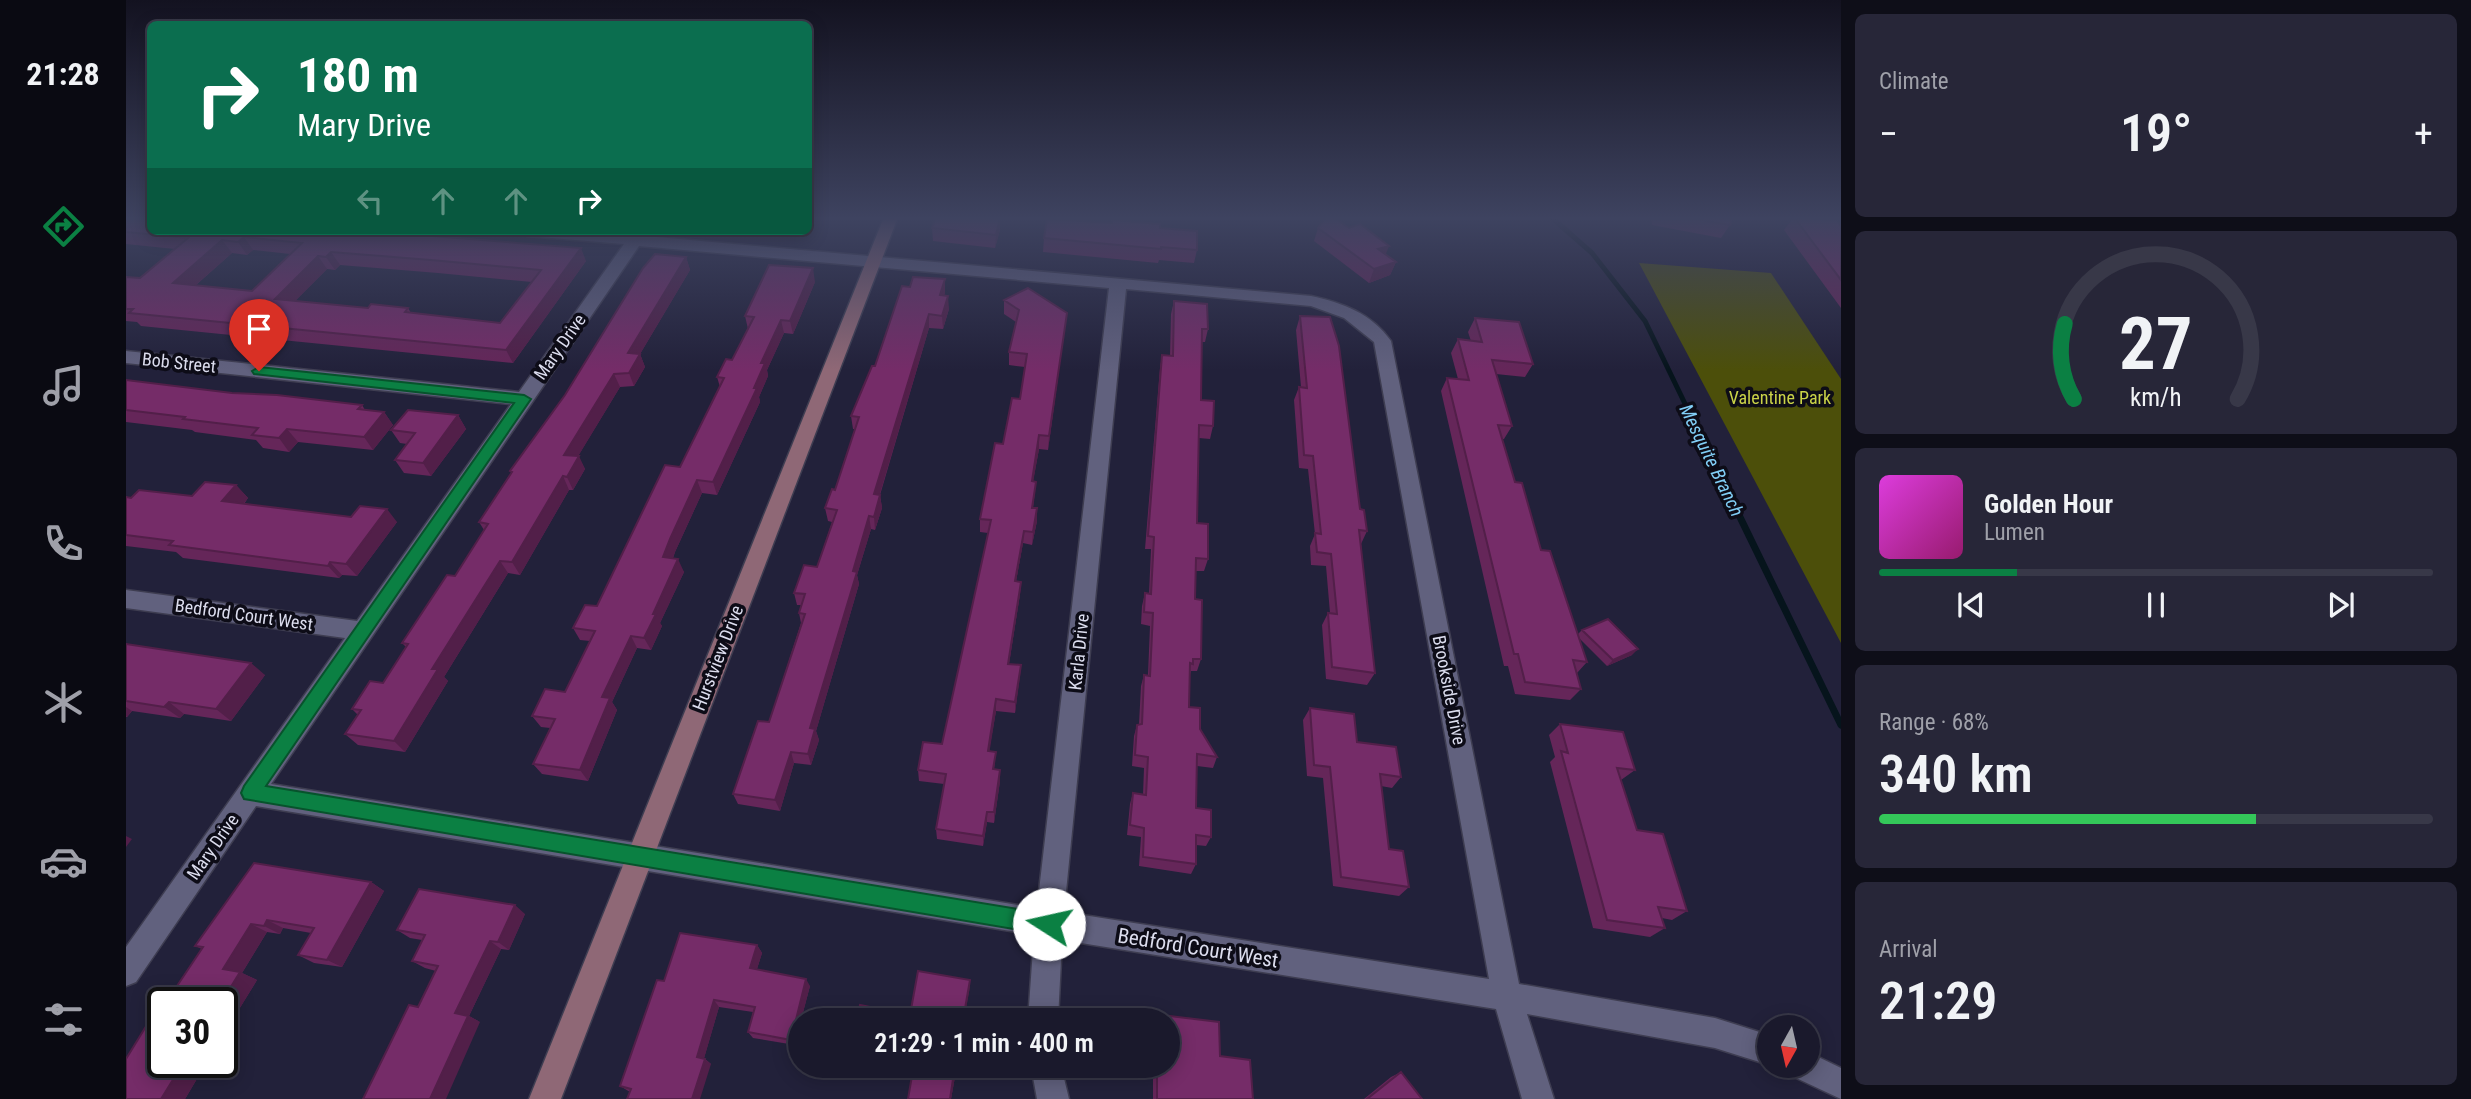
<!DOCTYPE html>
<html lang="en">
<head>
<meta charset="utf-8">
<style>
	body { margin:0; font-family:"Roboto Condensed",sans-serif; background:#272638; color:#f1f3f6; height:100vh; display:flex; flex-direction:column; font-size:26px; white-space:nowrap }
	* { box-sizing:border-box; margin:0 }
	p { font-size:23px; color:#9fa0a9 }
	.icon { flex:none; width:38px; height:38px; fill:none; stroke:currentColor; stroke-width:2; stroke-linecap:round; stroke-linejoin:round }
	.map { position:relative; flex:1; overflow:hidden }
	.sheet { display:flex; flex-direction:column; gap:14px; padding:14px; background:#0e0e18; width:630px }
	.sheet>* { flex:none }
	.hud { position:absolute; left:21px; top:21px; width:665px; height:214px; border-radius:10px; box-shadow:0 4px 18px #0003,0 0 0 2px #383848; background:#0b6e4f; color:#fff; overflow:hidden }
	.needle { width:46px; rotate:188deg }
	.controls { position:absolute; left:1631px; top:1015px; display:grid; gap:14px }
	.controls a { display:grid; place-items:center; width:63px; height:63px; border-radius:50%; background:#1a192c; box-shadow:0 4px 18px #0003,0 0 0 2px #383848; font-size:35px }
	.speed { position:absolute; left:21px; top:987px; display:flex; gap:14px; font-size:35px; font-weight:700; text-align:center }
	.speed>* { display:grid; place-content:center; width:91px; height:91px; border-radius:50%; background:#1a192c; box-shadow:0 4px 18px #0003,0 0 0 2px #383848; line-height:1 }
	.speed .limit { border:4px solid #111; border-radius:10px; background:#fff; color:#111 }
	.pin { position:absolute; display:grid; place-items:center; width:60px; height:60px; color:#fff; margin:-72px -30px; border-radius:50% 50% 50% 0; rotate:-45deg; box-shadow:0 0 7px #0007 }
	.pin .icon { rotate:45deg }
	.me { position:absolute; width:77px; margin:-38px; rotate:280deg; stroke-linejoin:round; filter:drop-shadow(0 0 5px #0008) }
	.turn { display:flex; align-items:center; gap:24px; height:147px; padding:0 35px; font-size:32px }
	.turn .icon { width:91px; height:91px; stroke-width:2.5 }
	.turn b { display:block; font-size:49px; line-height:60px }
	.lanes { display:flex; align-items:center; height:66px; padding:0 35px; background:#0003; justify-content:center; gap:35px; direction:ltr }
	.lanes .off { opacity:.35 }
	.big { font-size:52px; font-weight:600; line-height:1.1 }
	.sheet .widget { flex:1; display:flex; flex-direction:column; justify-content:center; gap:10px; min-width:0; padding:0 24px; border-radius:10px; background:#272638 }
	.sheet .dial { align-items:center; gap:0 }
	.dial svg { height:182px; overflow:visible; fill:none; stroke:#383848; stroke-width:7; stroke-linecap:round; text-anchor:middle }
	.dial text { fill:#f1f3f6; stroke:none }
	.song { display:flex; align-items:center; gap:21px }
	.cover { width:84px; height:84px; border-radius:10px; background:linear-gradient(135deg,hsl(300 70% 55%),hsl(320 70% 35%)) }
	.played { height:7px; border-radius:4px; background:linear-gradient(90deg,#0b8043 25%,#383848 25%) }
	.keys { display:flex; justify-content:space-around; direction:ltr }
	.heat { display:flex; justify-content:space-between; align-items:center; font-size:38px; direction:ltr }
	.charge { height:10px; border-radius:5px; background:linear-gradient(90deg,#34c759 68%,#383848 0) }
	.trip { position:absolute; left:662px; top:1008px; width:392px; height:70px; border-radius:35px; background:#1a192c; box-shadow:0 4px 18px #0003,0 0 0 2px #383848; font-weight:600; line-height:70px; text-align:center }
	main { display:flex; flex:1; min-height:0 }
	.tabs { display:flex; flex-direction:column; width:126px; justify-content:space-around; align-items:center; background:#0a0a12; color:#9fa0a9 }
	.tabs .icon { width:49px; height:49px }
	.tabs .on { color:#0b8043 }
	.tabs b { font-size:32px; color:#f1f3f6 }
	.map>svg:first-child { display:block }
</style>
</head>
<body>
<main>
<nav class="tabs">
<b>21:28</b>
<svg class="icon on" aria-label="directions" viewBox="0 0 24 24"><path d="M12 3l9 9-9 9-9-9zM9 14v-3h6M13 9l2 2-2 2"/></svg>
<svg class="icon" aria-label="music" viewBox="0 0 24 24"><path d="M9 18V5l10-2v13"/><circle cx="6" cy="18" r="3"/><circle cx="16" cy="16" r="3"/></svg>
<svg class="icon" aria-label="phone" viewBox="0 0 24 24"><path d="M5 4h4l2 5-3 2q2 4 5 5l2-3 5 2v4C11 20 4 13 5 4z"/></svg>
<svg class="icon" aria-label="climate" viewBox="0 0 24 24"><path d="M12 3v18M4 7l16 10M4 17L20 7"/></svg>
<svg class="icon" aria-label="car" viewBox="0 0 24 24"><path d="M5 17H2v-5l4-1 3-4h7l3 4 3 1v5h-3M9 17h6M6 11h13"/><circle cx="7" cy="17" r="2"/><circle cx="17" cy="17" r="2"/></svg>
<svg class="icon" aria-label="filters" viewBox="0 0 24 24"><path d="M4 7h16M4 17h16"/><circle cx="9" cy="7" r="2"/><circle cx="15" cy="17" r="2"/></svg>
</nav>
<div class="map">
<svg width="1715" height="1099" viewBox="0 0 1715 1099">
	<rect width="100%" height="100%" fill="#22213a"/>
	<path fill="#4c4f0a" d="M1513,263L1645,273L1715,379V643Z"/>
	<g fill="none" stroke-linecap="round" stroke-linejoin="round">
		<path stroke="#06141c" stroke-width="5" d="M1425,217L1466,253L1519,321L1578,443"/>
		<path stroke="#06141c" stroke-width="7" d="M1577,441L1715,725"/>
		<defs>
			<path id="street" d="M393,231H452L509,235L1185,296C1217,303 1245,313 1265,341L1393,984L1589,1018L1643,1035V1065L1589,1048L1401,1014L1428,1099H1396L1370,1009L936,940L932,1020H902L908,935L130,806L10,982L0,986V947L219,638L0,608V590L231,621L385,404L0,363V351L393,392L498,244L401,236ZM513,246L983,288L911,908L145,784ZM1000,289L1185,306L1218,318L1248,342L1363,979L938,912Z
				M1682,1052L1715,1068V1099L1668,1077L1664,1066H1682Z
				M905,1066H935L943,1099H911Z"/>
			<path id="secondary" d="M758,217H772L435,1099H403Z"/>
		</defs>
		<use href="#street" stroke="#3e3d51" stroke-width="3"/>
		<use href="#secondary" stroke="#3e3d51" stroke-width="3"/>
		<use href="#street" fill="#61617e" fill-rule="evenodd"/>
		<use href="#secondary" fill="#8f6876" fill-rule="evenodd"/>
	</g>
	<path fill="#652659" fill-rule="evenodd" d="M1525,217H1603L1604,225L1595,238L1526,225Z
		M1668,217L1715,226V308L1658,230Z
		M0,219L258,232L460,261L387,363L15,326L11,322L0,321V277L14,278L49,249L0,244ZM127,250L164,254L126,291L70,285L106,253L121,255ZM214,265L312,273L406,282L374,323L285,313L282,308H242L169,301L201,269L209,270Z
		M806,228L874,230L869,248L807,241Z
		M1034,228L1071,250L1068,263L1033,260L1032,263L917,252L918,238Z
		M1192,228L1259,254L1270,262L1264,275L1243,283L1188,241Z
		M560,257L564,270L514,354L519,367L508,386L494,387L452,456L459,469L447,490H443L394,575L382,573L318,677L322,681L279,752L232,745L219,734L232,715L226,709L257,683L280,647L276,643L329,576L358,530L353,522L385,473L384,471Z
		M689,282L667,334L658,333L641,370L642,376L633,397L634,402L591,495L576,493L549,552L547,558L558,572L534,623L536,626L525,650L511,648L486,702L491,710L462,781L416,774L407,764L424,728L415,727L406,716L439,692L464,641L454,640L447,628L471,606L554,467L594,387L591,377L606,360L622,329L619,316Z
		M819,293L818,295L823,309L817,329L803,328L754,495L756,508L749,530L745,529L731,575L733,584L690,731L693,740L685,765L668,763L654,811L612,804L607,794L643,722L675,623L673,613L675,605H671L668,593L691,567L706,522L702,521L699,508L709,490L729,429H727L725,416L749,366Z
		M878,300L939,326L922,450L913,449L907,481L910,482L907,508H911V521L906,545L897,543L890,581L895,582L894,594L883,664L895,665L889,713L870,711L863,751L869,762L868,769L874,770V781L868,823L861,822L857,846L811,839L810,829L818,784L793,781L792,770L816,744L862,533L854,532V519L877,444L894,399L899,367L883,365V352L890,322L878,314Z
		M1048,301L1082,329L1079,342H1076L1075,400L1087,426L1084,439L1073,438L1071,523L1082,559L1078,571H1070L1069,599L1075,659L1071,671H1065L1064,674L1063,707L1074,729L1091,757L1087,768L1071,766L1070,808L1085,837L1080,846L1070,845V864L1065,874L1013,866L1015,837L1001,835L1004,804L1007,793L1017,795L1018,768L1006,766L1008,736L1011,725L1013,724L1015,686L1018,675H1022L1024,626L1015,624L1016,606L1019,593L1023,594L1025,549H1019L1034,368L1036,355L1044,356L1045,314Z
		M1174,316L1241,531L1235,544L1249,673L1241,685L1200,679L1196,625L1202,613H1204L1200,566L1185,565L1184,546L1189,534L1182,469L1173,468L1168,400L1173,387H1175L1170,330Z
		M1349,318L1407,364L1399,377L1370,374L1386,426L1378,439H1376L1389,482L1415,550L1452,634L1456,630L1506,655L1481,666L1453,638L1461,662L1451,673L1455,689L1444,700L1389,694L1382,666H1378L1315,391L1321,378L1332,379L1325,353L1332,339L1345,341L1342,332Z
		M0,380L106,393L236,405L239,410L258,412L267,425L247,450L172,442L163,452L137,448L130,440L69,432L66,430L0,422Z
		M332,415L340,429L305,476L278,473L269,460L281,444L274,443L265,430Z
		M110,485L122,498L118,504L271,522L231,576L216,575L213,578L57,558L50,552L0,546V497L66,496Z
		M0,644L139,675L105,721L58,714L54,718L6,711L1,717H0Z
		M1184,708L1231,742L1275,777L1266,788L1255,786L1263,849L1283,887L1273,896L1207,886L1197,778L1181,776L1177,720Z
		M1434,724L1509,770L1495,780L1511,830L1561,911L1546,920L1536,918L1539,928L1524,937L1467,928L1424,762L1429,757L1423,735Z
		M128,863L245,882L258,891L216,967L188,963L172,955L185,933L157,928L154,934L141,932L116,973L131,980L96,1037V1003H37V1062H81L59,1099H0V1059L38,997L43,998L76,949L69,946Z
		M399,914L383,950L375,949L343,1016L354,1022L292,1007L310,971L299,968L286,961L296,940L284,938L271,930Z
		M631,945L636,953L631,969L684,986L675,1020H674V1027L669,1045L627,1038L622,1032L627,1012L593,1007L578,1058L585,1064L504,1092L494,1086L538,981Z
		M1011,1012L1093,1022L1094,1056L1124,1060L1127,1099H1027V1071L1007,1069V1066H1041V1020H1007Z
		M735,1066H831L825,1099H782L786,1075Z
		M1275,1072L1296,1099H1238L1265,1077Z"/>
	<path fill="#521f49" d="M874,217V230L869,248L870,235Z
		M118,237L127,250L121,255L112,242Z
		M96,240L106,253L57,296L47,283Z
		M1263,246L1258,259L1252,249Z
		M455,248L460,261L387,363L380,350Z
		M205,252L214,265L209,270L200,257Z
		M192,256L201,269L158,312L149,299Z
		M560,257L564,270L514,354L519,367L508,386L503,373L502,353Z
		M1270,262L1264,275L1243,283L1248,269Z
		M687,268L689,282L667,334L664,321Z
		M819,279V293L815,308L814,295Z
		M822,296L823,309L817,329L816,316Z
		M941,313L939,326L922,450L923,436Z
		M803,314V328L750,507L748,494Z
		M655,320L658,333L641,370L642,376L633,397L634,402L591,495L587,482L635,363Z
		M488,374L494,387L445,468L438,455Z
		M258,412L267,425L247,450L238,437Z
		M332,415L340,429L305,476L297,463Z
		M161,429L172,442L163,452L153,438Z
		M913,435V449L905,494L906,481Z
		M453,456L459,469L447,490L441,477Z
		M437,476L443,490L394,575L386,562Z
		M571,480L576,493L549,552L543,570L537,557L544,539Z
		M110,485L122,498L109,514L96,501Z
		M754,495L756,508L749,530L748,517Z
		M911,508V521L906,545L907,532Z
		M261,509L271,522L231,576L220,564Z
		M743,516L745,529L731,575L733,584L690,731L693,740L685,765L682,754L684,728L727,571Z
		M898,531L897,543L888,593L889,581Z
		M552,559L558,572L534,623L536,626L525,650L518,638L527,614Z
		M374,561L382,573L318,677L322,681L279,752L268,741L306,669Z
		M204,562L216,575L213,578L202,566Z
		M895,582L894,594L881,675L882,664Z
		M505,636L511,648L486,702L491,710L462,781L454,770L476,697Z
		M1512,649L1506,655L1481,666L1487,660Z
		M125,663L139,675L105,721L90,709Z
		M895,665L894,677L889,713V702Z
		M870,699V711L862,761V751Z
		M43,702L58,714L54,718L38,707Z
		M0,707L6,711L1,717L0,716Z
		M665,752L668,763L654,811L649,800Z
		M874,770V781L868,823V812Z
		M861,812V822L857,846V836Z
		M0,836L6,839L0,847Z
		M245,882L258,891L216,967L201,960Z
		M389,905L399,914L383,950L372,942Z
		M141,920L157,928L154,934L138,926Z
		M125,924L141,932L116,973L131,980L96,1037V1003H95L97,969Z
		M364,941L375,949L343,1016L354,1022L320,1099H304L329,1013Z
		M631,945L636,953L629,975L624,968Z
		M680,979L684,986L675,1020H674V1027L669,1045L665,1040Z
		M844,980V987L838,1020H837Z
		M588,1000L593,1007L577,1062L571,1057Z
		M579,1059L585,1064L574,1099H566Z
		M58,1062H81L59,1099H35Z
		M829,1066H831L825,1099H824Z"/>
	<path fill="#752c68" stroke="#521f49" stroke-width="2" fill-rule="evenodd" d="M24,217V231H256L255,232L455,248L380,350L3,313L7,309H0V277L14,278L62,238L0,232V219ZM118,237L176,243L126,291L47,283L96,240L112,242ZM205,252L305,260L415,270L374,323L279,312L282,308L245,304L242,308L149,299L192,256L200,257Z
		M810,217H874L870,235L806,228Z
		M1200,217H1207L1223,228L1234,224L1263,246L1252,249L1270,262L1248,269L1192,228Z
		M1557,217H1603L1606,218L1604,225Z
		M1668,217L1711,220L1715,226V280Z
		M921,219L986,223V220L1034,224V228L1071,231V250L1035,247V249L918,238Z
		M529,254L560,257L502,353L514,354L503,373L488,374L438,455L453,456L441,477L437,476L386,562L374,561L306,669H312L268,741L219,734L235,710L226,709L244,681L257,683L282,644L276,643L321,575L329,576L362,524L353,522L386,472L384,471L439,395L517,268Z
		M643,265L687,268L664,321L655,320L635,363H639L628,388H631L587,482L571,480L544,539L537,557L552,559L527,614H530L518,638L505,636L476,697L484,698L454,770L407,764L429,719L406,716L419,689L439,692L469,631L447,628L459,605L471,606L539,465L554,467L598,378L591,377L600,359L606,360L628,317L619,316Z
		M787,277L819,279L814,295L822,296L816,316L803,314L748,494L754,495L748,517L743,516L727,571L731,572L684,728L689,729L682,754L665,752L649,800L607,794L632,721L643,722L679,614L673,613L679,594L668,593L678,565L691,567L711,510L699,508L706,489L709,490L733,417L725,416L746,366H749L776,286L784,287Z
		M902,288L941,313L923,436L913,435L906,481L910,482L906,508H911L907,532L898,531L889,581L895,582L882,664L895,665L889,702L870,699L862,751L870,752L867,769L874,770L868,812H861L857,836L810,829L820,774L792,770L797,742L816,744L865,520L854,519L869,443L877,444L886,398L894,399L901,354L883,352L893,310L878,300Z
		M1048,301L1081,304L1082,329H1076L1075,400L1088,401L1087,426L1073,425L1071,523L1082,524V559L1070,558L1069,599L1076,600L1075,659H1067V664L1064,663L1063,707L1074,708V729L1091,757L1071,754L1070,808L1085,810V837L1070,835V864L1017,857L1018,828L1004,825L1007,793L1020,795L1022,757L1009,755L1011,725L1016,724L1018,675L1024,676L1027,613L1018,612L1019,593L1025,594L1028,537L1022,536L1036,355L1047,356Z
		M1174,316L1204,317L1213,346L1234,509L1238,510L1241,531L1233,530L1249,673L1206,667L1202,613L1211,614L1205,554L1191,552L1189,533L1195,534L1187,456L1178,455L1173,387L1181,388Z
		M1349,318L1393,322L1407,364L1366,360L1386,426L1372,425L1389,482L1396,483L1415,550L1424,551L1461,662L1447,660L1455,689L1399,682L1392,654H1388L1321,378L1343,380L1332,339L1356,342Z
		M0,380L106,393L151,395L236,405L232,409L258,412L238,437L161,429L153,438L126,435L132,428L57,419L59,417L0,410Z
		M282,410L332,415L297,463L269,460L289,433L265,430Z
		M79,482L110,485L96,501L225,517L234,506L261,509L220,564L204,562L202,566L43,545L47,541L0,535V497L5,498L13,490L66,496Z
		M1482,619L1512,649L1487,660L1456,630Z
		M0,644L125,663L90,709L43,702L38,707L0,701Z
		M1184,708L1228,714L1231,742L1270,747L1275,777L1254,774L1263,849L1277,851L1283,887L1215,877L1204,767L1188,765Z
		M1434,724L1497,732L1509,770L1491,768L1511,830L1537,834L1561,911L1532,907L1539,928L1481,920L1435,751L1442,753Z
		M128,863L245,882L201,960L172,955L188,928L141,920L138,926L125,924L97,969L114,972L95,1003H37V1062H58L35,1099H0V1059L38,997L43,998L77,947L69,946Z
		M293,889L389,905L372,942L364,941L329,1013L342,1016L304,1099H237L283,1005L292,1007L312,966L286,961L299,935L271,930Z
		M554,933L631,945L624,968L680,979L665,1040L622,1032L629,1007L588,1000L571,1057L579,1059L566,1099H501L505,1089L494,1086L531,980L538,981Z
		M792,971L844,980L837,1020H731L734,1005L784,1015Z
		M1011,1012L1093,1022L1094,1056L1124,1060L1127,1099H1031V1066H1041V1020H1011Z
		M763,1066H829L824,1099H782L787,1070Z
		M1275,1072L1296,1099H1241Z"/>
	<linearGradient id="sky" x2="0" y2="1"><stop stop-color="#131220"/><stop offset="0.59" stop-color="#3e4360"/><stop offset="1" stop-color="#3e4360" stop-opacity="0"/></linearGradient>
	<rect width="1715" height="370" fill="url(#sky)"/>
	<path fill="#0b8043" stroke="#07532c" stroke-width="2" d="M133,367L398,395L405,399L140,786L923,914L930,917L934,924L930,932L923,935L118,799L115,793L118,786L388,403L128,374L126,371Z"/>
	<g text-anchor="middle" stroke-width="7" stroke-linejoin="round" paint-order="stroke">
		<g font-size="18" fill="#dcddee" stroke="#0d0c17">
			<text transform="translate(434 347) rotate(-55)" y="6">Mary Drive</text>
			<text transform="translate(53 363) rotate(6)" y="6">Bob Street</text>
			<text transform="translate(118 615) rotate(8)" y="6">Bedford Court West</text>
			<text transform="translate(953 652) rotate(-84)" y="6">Karla Drive</text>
			<text transform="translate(592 658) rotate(-69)" y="6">Hurstview Drive</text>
			<text transform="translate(1323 690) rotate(79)" y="6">Brookside Drive</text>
			<text transform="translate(87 847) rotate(-55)" y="6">Mary Drive</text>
		</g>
		<g font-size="18" fill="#cad348" stroke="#0d0c17">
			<text x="1654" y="404">Valentine Park</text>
		</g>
		<g font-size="19" font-style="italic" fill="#81cef6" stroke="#0d0c17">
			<text transform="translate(1586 460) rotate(64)" y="7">Mesquite Branch</text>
		</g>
		<g font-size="21" fill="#dcddee" stroke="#0d0c17">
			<text transform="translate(1072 948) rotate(9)" y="7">Bedford Court West</text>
		</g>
	</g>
</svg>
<div class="controls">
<a><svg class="needle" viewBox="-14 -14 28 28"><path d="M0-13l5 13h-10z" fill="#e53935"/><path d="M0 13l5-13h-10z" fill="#9fa0a9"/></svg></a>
</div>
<div class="speed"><div class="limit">30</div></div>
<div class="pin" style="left:133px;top:371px;background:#d93025"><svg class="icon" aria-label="arrive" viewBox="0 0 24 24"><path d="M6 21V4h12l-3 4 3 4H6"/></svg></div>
<svg class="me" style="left:923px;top:924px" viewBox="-20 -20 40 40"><circle r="19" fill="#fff"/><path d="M0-13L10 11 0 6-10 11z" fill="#0b8043"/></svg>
<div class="trip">21:29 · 1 min · 400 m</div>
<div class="hud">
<div class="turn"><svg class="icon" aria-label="right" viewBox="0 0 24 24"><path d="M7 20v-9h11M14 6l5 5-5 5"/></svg><div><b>180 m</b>Mary Drive</div></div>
<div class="lanes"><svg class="icon off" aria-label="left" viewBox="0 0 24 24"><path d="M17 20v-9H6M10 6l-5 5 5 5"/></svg><svg class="icon off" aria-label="ahead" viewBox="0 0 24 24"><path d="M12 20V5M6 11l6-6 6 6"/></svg><svg class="icon off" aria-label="ahead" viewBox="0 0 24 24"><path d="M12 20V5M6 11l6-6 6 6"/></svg><svg class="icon" aria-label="right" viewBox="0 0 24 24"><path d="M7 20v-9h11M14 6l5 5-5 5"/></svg></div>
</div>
</div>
<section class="sheet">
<div class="widget"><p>Climate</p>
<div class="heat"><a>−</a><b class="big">19°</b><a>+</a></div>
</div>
<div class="widget dial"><svg viewBox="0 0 100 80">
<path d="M14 69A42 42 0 1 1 86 69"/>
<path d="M14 69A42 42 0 0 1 10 36" stroke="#0b8043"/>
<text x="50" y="56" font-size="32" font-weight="700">27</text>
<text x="50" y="72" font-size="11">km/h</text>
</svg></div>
<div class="widget">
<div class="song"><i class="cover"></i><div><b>Golden Hour</b><p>Lumen</p></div></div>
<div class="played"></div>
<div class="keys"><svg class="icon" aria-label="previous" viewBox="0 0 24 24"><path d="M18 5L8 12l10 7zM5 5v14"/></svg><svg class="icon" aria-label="pause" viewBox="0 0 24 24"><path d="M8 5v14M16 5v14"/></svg><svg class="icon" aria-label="next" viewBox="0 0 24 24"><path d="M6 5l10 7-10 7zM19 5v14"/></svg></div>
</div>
<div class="widget"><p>Range · 68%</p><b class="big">340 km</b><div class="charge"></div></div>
<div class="widget"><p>Arrival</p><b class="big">21:29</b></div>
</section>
</main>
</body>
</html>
